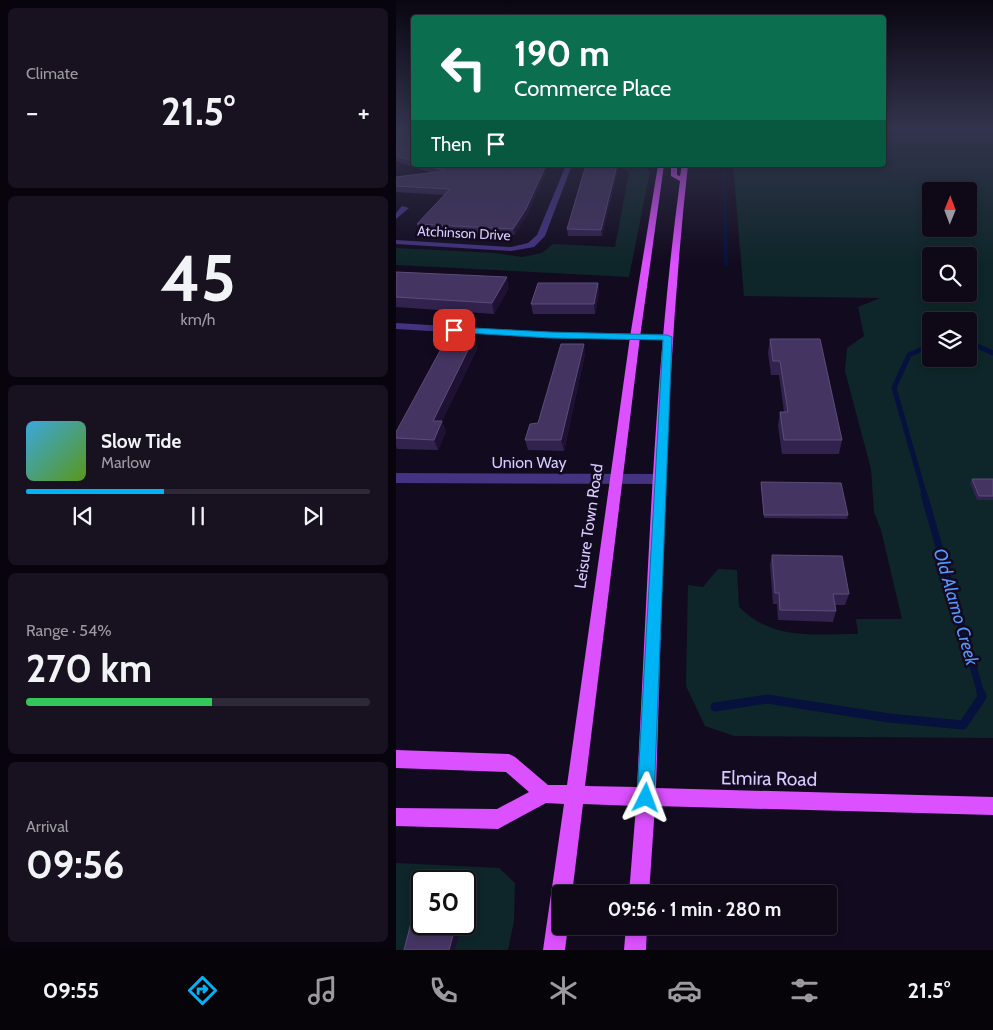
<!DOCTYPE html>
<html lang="en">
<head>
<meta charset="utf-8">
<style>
	body { margin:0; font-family:Cabin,sans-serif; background:#171120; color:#f1f3f6; height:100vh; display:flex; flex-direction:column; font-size:19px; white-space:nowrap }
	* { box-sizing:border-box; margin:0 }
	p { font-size:16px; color:#9b9aa1 }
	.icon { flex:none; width:28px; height:28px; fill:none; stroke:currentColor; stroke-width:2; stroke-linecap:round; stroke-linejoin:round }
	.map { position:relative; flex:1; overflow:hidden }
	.sheet { display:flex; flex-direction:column; gap:8px; padding:8px; background:#08040d; width:396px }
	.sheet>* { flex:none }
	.guide { position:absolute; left:15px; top:15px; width:475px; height:152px; border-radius:5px; box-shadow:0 2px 8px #0003,0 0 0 1px #2e2936; background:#0b6e4f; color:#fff; overflow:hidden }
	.needle { width:32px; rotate:1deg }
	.controls { position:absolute; left:526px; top:182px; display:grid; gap:10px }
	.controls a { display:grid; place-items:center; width:55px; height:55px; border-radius:5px; background:#0e0817; box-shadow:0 2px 8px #0003,0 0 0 1px #2e2936; font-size:25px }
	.speed { position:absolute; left:15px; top:870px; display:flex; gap:10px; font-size:25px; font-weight:700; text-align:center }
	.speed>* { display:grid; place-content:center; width:65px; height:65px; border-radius:50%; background:#0e0817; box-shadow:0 2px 8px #0003,0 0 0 1px #2e2936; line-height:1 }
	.speed .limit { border:2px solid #111; border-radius:8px; background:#fff; color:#111 }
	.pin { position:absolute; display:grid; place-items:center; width:42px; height:42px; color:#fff; margin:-21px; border-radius:10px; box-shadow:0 2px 8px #0006 }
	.me { position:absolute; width:55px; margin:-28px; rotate:3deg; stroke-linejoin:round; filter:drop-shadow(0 0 4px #0008) }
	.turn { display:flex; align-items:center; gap:18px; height:105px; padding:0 20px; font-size:22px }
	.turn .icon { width:65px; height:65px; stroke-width:2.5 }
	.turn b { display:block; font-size:35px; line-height:42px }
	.then { display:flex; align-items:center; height:48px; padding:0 20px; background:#0003; gap:10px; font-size:19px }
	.big { font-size:38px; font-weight:800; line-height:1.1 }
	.sheet .widget { flex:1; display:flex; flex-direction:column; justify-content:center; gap:8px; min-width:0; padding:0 18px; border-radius:8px; background:#171120 }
	.sheet .dial { align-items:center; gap:0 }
	.dial b { font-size:65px; line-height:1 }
	.song { display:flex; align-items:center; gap:15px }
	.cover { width:60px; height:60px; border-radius:8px; background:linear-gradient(135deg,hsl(200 70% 55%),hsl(90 70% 35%)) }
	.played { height:5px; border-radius:2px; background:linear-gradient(90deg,#00b3f4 40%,#2e2936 40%) }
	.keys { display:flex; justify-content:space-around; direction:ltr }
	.heat { display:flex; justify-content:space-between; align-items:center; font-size:28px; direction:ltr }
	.charge { height:8px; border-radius:4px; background:linear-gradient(90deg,#34c759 54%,#2e2936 0) }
	.trip { position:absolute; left:156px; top:885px; width:285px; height:50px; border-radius:5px; background:#0e0817; box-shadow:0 2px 8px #0003,0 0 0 1px #2e2936; font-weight:800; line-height:50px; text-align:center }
	.tabs { display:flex; height:80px; justify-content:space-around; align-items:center; background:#060309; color:#9b9aa1 }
	.tabs .icon { width:35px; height:35px }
	.tabs .current { color:#00b3f4 }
	.tabs b { font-size:22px; color:#f1f3f6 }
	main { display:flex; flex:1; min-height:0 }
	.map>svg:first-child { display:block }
</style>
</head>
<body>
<main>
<section class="sheet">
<div class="widget"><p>Climate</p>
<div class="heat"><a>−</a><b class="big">21.5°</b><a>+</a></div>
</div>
<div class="widget dial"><b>45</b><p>km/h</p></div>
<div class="widget">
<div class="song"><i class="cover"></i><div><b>Slow Tide</b><p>Marlow</p></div></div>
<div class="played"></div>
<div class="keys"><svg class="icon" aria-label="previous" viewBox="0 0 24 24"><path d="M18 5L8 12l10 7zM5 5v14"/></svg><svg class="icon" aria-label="pause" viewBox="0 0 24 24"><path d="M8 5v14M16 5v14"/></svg><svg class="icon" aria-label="next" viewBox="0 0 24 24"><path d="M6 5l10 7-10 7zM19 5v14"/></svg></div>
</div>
<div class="widget"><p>Range · 54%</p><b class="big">270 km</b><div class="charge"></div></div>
<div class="widget"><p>Arrival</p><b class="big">09:56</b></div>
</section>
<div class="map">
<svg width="597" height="950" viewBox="0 0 597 950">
	<rect width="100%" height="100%" fill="#120b1f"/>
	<path fill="#0e2629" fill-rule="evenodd" d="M488,130H597V738L338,736L309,726L290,686L292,585L307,587L322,569L341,570L343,607C377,641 417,634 462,634L460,619H506L485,530L478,512L475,469L449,371L451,348L468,336L462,307L484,298L348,296L337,165H488ZM535,191H572V229H535ZM535,256H572V294H535ZM535,321H572V359H535Z
		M220,165H246L254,171L233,277L0,265V248L99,253L126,257L146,253L157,244L219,247L233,172Z
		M0,863L103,868L119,883L118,921L112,950H0ZM26,881H69V924H26Z"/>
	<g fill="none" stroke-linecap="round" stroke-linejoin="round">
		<path stroke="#06113d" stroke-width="3" d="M328,171L329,223"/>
		<path stroke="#06113d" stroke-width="4" d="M329,222L330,265"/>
		<path stroke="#06113d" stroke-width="5" d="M572,346H581L597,353
			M529,496L498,388L513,355L535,345"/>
		<path stroke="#06113d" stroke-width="7" d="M528,494L585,694"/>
		<path stroke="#06113d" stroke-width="9" d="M319,707L371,699L493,718L567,725L586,697L585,693"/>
		<path fill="#433381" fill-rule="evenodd" d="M170,165H176L149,236L138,247L115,251L0,244V240L115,247L132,243L141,235Z
			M6,206L13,208L0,219V213Z
			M0,323L154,332L271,334L276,337L271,340L154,338L0,329Z
			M0,473L265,474L269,476L271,479L269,482L265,484L0,483Z"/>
		<path fill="#db50ff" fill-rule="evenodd" d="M262,165H268L244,337L189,786L241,787C252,585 257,382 284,181L275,176V165H281V175L284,176L286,165H292C269,372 267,580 260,788L597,797V815L259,806L253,894H233L240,806L187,804L176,894H165V926H172L169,950H147L168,804L150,803L102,829L0,826V808L101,809L133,792L110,772L0,768V750L113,754L119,757L152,785H171L234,337Z
			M230,926H251L250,950H228Z"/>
	</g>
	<path fill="#32234e" d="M0,130L16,137L18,136V165H151V170L131,215L118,235L23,231L21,224L48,195L0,192V177L36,173L0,161Z
		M5,130H18V135Z
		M223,165L206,236H172L171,229Z
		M0,272L113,288L98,314L0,307Z
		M202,283L203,293L199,314H137L135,304Z
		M78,338L81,349L46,421L50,432L42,450L1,449L0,446V432Z
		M374,339L446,440L443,454H386L382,426L384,412H388L383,375H375L372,353Z
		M189,354L168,451L132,450L129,440L142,423Z
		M576,479H597V500H581L574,483Z
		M365,482L452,515L451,519L368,518L365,486Z
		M376,555L453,594L449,605H439L440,611L437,622L382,620L381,604H377L374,565Z"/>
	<path fill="#1e1233" d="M150,165H151V170L131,215L118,235L117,229Z
		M221,165H223L206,236L205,230Z
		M111,277L113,288L98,314L96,303Z
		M202,283L203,293L199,314L198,304Z
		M78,338L81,349L46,421L50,432L42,450L38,440L37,421Z
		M188,344L189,354L168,451L165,440Z
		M69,900L71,902L69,911Z
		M60,924H66L59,950H53Z"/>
	<path fill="#443461" stroke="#5b4c7a" d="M0,130L16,137L18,136V161L0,156Z
		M30,165H150L130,209L117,229L21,224L54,189L0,186V177L49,171Z
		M190,165H221L205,230L171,229Z
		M0,272L111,277L96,303L0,297Z
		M142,283H202L198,304H135Z
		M51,338H78L37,421H46L38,440L0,438V432Z
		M374,339H424L446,440H388L384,412H392L384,361H377Z
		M165,344H188L165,440H129L134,424L142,423Z
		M576,479H597V496H583Z
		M365,482L445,483L452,515H368Z
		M376,555L446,556L453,594H437L440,611L384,610L383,593H379Z
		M16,919L26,920V924H60L53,950H8Z"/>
	<linearGradient id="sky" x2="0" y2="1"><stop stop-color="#0a0611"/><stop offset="0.49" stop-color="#33344d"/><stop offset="1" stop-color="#33344d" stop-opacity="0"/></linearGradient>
	<rect width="597" height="263" fill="url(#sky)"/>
	<path fill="#00b3f4" stroke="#00749f" d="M58,327L154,332L271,335L276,337L258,798L256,804L250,806L244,804L241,798L267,340L154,338L54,332L53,330Z"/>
	<g text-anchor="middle" stroke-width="5" stroke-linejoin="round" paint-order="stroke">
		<g font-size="14" fill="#d8c9ff" stroke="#120b1f">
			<text transform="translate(68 233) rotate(3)" y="5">Atchinson Drive</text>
		</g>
		<g font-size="16" fill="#d8c9ff" stroke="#120b1f">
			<text x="133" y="468">Union Way</text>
			<text transform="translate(192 526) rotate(-82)" y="6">Leisure Town Road</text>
		</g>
		<g font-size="18" font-style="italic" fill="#5795ff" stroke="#120b1f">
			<text transform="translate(560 607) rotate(74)" y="6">Old Alamo Creek</text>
		</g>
		<g font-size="19" fill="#d8c9ff" stroke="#120b1f">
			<text transform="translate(373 778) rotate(1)" y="7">Elmira Road</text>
		</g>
	</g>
</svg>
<div class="controls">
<a><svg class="needle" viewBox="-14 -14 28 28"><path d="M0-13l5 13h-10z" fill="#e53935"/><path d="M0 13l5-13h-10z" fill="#9b9aa1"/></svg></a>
<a><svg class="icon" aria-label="search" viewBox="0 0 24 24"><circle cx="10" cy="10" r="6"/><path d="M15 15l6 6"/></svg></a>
<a><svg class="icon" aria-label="layers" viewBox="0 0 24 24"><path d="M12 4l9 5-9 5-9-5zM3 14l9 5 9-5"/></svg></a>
</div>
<div class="speed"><div class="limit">50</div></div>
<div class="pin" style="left:58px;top:330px;background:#d93025"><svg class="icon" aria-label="arrive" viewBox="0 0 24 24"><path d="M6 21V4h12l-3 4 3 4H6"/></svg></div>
<svg class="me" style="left:250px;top:798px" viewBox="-20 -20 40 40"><path d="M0-17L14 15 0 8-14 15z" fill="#00b3f4" stroke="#fff" stroke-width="4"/></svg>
<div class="trip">09:56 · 1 min · 280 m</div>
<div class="guide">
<div class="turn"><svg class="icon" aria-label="left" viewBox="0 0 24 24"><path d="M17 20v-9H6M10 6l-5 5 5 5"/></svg><div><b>190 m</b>Commerce Place</div></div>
<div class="then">Then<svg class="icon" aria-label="arrive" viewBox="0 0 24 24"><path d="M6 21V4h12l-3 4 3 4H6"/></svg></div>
</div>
</div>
</main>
<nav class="tabs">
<b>09:55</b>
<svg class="icon current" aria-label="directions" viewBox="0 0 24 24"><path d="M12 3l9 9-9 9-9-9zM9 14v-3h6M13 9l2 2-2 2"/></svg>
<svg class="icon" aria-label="music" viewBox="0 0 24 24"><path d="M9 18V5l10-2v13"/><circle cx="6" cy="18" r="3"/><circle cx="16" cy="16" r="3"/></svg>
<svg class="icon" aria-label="phone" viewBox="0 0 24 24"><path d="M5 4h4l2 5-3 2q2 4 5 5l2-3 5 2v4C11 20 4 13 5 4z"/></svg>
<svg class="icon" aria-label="climate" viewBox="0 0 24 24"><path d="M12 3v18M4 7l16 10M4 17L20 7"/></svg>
<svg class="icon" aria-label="car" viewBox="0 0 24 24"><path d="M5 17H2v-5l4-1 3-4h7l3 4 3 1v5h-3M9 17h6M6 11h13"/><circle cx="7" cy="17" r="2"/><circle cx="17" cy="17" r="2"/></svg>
<svg class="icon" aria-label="filters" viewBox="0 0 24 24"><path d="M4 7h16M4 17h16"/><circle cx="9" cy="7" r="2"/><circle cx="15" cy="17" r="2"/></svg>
<b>21.5°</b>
</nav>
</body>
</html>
